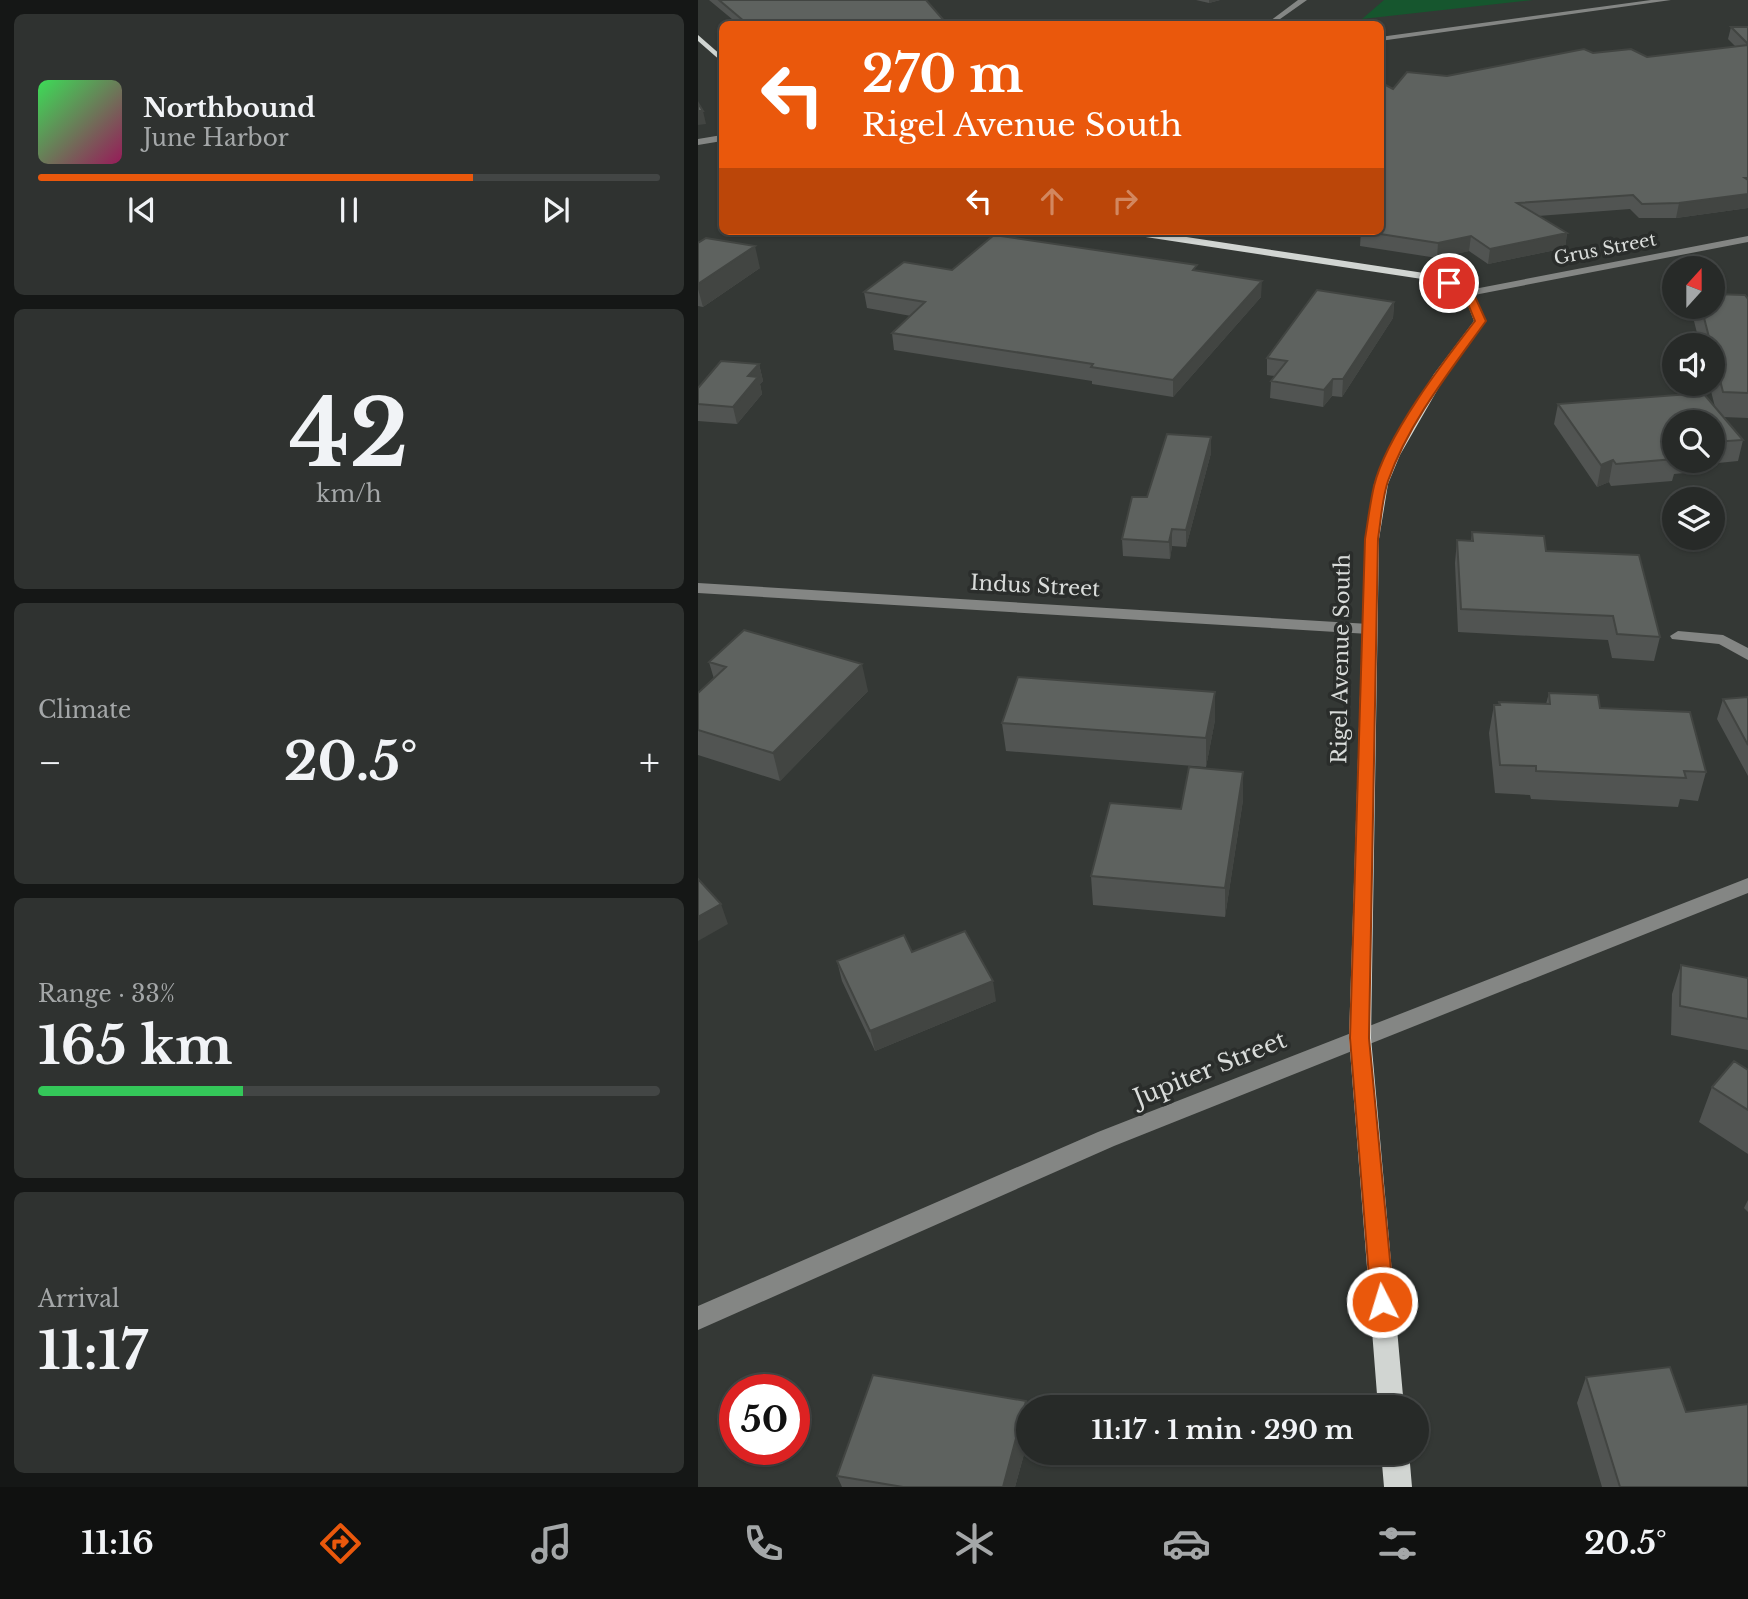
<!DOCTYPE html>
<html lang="en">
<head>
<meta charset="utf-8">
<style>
	body { margin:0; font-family:"Libre Baskerville",serif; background:#2f3230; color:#f1f3f6; height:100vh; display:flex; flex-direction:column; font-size:26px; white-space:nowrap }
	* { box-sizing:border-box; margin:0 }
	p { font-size:23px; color:#a4a7a8 }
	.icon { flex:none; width:38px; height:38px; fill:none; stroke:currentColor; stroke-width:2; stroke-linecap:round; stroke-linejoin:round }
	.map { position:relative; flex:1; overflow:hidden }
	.details { display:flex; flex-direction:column; gap:14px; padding:14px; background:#151716; width:698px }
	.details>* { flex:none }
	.guide { position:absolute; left:21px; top:21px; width:665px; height:214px; border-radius:10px; box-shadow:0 2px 5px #0004,0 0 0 2px #434645; background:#ea580c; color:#fff; overflow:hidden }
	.needle { width:46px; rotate:21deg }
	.controls { position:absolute; left:964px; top:256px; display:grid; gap:14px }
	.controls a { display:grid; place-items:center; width:63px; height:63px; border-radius:50%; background:#272a28; box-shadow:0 2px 5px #0004,0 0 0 2px #434645; font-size:35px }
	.speed { position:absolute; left:21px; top:1374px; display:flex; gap:14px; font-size:35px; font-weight:700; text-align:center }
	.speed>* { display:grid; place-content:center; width:91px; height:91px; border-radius:50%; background:#272a28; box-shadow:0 2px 5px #0004,0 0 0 2px #434645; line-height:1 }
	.speed .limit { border:10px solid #d22; background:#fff; color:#111 }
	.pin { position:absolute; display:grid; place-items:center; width:60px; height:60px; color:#fff; margin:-30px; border:4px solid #fff; border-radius:50%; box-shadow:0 2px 7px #0007 }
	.me { position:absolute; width:77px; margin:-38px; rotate:355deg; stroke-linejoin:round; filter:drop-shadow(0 0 5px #0008) }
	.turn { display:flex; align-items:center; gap:24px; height:147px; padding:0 28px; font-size:32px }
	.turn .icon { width:91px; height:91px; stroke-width:2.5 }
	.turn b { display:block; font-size:49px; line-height:60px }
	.lanes { display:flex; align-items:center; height:66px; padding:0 28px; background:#0003; justify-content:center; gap:35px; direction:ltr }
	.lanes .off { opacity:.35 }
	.big { font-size:52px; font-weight:700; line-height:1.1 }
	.details .card { flex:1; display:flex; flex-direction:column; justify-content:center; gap:10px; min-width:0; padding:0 24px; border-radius:10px; background:#2f3230 }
	.details .dial { align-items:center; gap:0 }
	.dial b { font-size:91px; line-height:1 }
	.song { display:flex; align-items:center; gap:21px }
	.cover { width:84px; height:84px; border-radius:10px; background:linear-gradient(135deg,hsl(130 70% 55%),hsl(330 70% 35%)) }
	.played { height:7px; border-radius:4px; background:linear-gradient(90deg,#ea580c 70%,#434645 70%) }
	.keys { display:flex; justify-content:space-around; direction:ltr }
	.heat { display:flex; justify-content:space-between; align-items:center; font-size:38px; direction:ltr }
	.charge { height:10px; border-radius:5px; background:linear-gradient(90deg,#34c759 33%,#434645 0) }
	.trip { position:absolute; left:318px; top:1395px; width:413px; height:70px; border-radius:35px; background:#272a28; box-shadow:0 2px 5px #0004,0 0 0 2px #434645; font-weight:700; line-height:70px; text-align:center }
	.tab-bar { display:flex; height:112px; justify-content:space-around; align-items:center; background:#101110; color:#a4a7a8 }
	.tab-bar .icon { width:49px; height:49px }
	.tab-bar .current { color:#ea580c }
	.tab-bar b { font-size:32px; color:#f1f3f6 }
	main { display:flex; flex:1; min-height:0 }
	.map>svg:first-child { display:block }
</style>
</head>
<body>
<main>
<section class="details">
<div class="card">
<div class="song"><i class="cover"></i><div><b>Northbound</b><p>June Harbor</p></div></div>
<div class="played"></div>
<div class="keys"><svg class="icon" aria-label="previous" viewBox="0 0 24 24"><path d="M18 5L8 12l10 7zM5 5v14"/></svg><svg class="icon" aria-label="pause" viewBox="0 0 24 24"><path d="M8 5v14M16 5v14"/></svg><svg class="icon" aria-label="next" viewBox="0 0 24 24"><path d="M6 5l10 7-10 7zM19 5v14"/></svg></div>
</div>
<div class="card dial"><b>42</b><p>km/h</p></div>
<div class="card"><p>Climate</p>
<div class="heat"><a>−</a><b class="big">20.5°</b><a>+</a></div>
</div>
<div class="card"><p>Range · 33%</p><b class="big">165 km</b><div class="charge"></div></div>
<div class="card"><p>Arrival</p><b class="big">11:17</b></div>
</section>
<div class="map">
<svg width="1050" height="1487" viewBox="0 0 1050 1487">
	<rect width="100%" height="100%" fill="#343835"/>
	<path fill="#16562e" d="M686,0H835L664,19Z"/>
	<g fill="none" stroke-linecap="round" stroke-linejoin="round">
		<path fill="#848684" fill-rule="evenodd" d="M600,0H609L575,24H568Z
			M953,0H973L682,41V37Z
			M24,135V141L0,145V139Z
			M1050,236V242L771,296L765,293L771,290Z
			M0,583L671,624L679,629L671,634L0,593Z
			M980,631L1025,635L1050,648V660L1021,644L974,639L972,636Z
			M1050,878V893L416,1146L0,1330V1306L400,1132Z"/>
		<path fill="#d1d5d2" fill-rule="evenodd" d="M0,35L24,56V62L0,41Z
			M423,231H449L726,273L775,291L788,321L748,375L702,455L690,484L681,539L673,1038L706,1407H680L651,1038L667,539L676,484L688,455L736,374L776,321L766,295L724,279L428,234Z
			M683,1452H711L714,1487H686Z"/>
	</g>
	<path fill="#515452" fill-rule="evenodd" d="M11,0H228L249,24H40Z
		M498,0H522L511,3Z
		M1033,27H1050V208L978,218H941L932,209L840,216L869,233L867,248L790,264L771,251L739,258L662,246L663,231H682L695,89L749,76L895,53L949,57L1038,47L1030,39Z
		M605,231H623L621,233Z
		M0,243L62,268L5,307L0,306Z
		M254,270H499L563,297L475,397L394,384V381L196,350L194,333L213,316L169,308L166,292Z
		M1050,299V418L1025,417L1045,440L1040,461L1010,464L1008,471L976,474L974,481L913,486L911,482L899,487L856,424L860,404L1017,407L1011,383H1015V345H1002L995,317L998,306H1015ZM976,422H1015V460H976Z
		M696,302L695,318L644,397L634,396L625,407L572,398L573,381L577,376L569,375V358Z
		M61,364L65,381L62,384L64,394L39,424L0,421V388Z
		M513,453L488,547L474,546L472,559L425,556L424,539L449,497Z
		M774,532L848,551L962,637L956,661L914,658L910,640L760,632L757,563L759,540L773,541Z
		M11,662L170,691L82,781L0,755V693L16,679Z
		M517,692V720L508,767L308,751L304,723Z
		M851,693L902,708L1008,772L1000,801L982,799L980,807L833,799L832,795L797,793L791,733L796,705L848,704Z
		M1050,697V776L1019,719L1025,699Z
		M545,772V800L527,917L395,905L393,876L483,809Z
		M214,952L298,1001L177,1051L144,981L139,961Z
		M983,965L1050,978V1050L973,1035L974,994Z
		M1050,1070V1154L1001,1122L1014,1087Z
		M1050,1200V1212L1046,1208Z
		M888,1377L988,1412L1050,1487H904L879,1403Z
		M328,1401L331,1414V1436L317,1487H144L139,1476Z"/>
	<path fill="#424542" d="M511,0H522L511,3Z
		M54,21L55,24H48L47,22Z
		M0,111H5L8,124L0,125Z
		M1050,194V208L978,218L981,203Z
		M869,233L867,248L790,264L792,249Z
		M773,236L771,251L739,258L740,243Z
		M57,246L62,268L5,307L0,289V284Z
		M564,281L563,297L475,397V380Z
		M696,302L695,318L644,397L645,379Z
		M61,364L65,381L62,384L64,394L39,424L35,407L50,376Z
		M635,379L634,396L625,407L626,390Z
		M513,437V453L488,547V530Z
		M915,460L911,482L899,487L903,465Z
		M474,529V546L472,559L471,542Z
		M164,664L170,691L82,781L75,753Z
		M517,692V720L508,767V738Z
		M545,772V800L527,917V888Z
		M23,904L30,924L0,941V917Z
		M295,981L298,1001L177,1051L172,1031Z
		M328,1401L331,1414V1436L317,1487H305Z"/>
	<path fill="#5e625f" stroke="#424542" stroke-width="2" d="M21,0H228L249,24H59L54,21L47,22Z
		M1033,27H1050V44Z
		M1050,45V178H1047L1050,180V194L981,203L944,204L935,195L819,203L869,233L792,249L773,236L740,243L663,231H682V82L695,89L709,72L749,76L886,49L895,53L933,49L949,57Z
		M0,103L5,111H0Z
		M296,235L499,265L495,270L564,281L475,380L393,367L395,364L194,333L227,302L166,292L206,262L254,270Z
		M8,238L57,246L0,284V243Z
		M619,290L696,302L645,379H635L626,390L573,381L589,361L569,358Z
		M1015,294L1047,295L1050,299V393L1025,392L1015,352V345H1013L1003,306H1015Z
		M23,361L61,364L50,376L60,377L35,407L0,404V388Z
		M1005,393L1045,440L1015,442V422H976V453H974L976,456V459L918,464L915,460L903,465L860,404Z
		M469,434L513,437L488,530L474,529L471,542L424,539L434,497H449Z
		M774,532L846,536L848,551L941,555L962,637L919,634L915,616L763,609L759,540L775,541Z
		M46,630L164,664L75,753L0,730V693L28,667L11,662Z
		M320,677L517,692L508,738L304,723Z
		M851,693L900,695L902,708L992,712L1008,772L986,771L988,778L838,771V766L802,765L796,705H802L801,702L852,704Z
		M1050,697V745L1025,699Z
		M491,767L545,772L527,888L393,876L412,803L483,809Z
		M0,879L23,904L0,917Z
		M267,931L295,981L172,1031L139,961L206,935L214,952Z
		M983,965L1050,978V1019L982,1006Z
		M1036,1061L1050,1070V1110L1014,1087Z
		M972,1367L988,1412L1050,1404V1487H922L888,1377Z
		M175,1375L328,1401L305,1487H205L139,1476Z"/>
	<path fill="#ea580c" stroke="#983908" stroke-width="2" d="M751,280L774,290L788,321C752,371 711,422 690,481C684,499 683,520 680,539L671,1038L696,1302L692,1309L684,1312L676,1309L673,1302L652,1038L667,539C670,521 672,503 676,486C688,436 745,362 777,321L766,294L746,283Z"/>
	<g text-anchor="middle" stroke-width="7" stroke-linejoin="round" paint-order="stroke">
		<g font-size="18" fill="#d9dcda" stroke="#2a2d2b">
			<text transform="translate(907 249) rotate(-11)" y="6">Grus Street</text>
		</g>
		<g font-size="21" fill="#d9dcda" stroke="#2a2d2b">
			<text transform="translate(337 586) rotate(3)" y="7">Indus Street</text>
			<text transform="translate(643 659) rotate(-89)" y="7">Rigel Avenue South</text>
		</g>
		<g font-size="24" fill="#d9dcda" stroke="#2a2d2b">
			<text transform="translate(512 1069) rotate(-22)" y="8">Jupiter Street</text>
		</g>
	</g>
</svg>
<div class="controls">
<a><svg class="needle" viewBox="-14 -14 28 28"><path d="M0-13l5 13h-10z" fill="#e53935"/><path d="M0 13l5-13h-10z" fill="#a4a7a8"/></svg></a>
<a><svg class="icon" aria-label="sound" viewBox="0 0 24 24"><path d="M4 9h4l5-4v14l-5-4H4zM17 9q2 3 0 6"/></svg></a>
<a><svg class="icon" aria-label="search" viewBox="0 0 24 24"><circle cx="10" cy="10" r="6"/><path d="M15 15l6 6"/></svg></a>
<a><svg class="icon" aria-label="layers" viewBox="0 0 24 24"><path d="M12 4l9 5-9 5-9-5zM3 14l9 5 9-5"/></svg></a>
</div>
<div class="speed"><div class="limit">50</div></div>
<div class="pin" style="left:751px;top:283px;background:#d93025"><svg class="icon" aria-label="arrive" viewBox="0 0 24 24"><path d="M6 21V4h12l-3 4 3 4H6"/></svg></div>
<svg class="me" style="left:684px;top:1302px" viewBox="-20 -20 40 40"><circle r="17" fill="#ea580c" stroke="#fff" stroke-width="3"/><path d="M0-11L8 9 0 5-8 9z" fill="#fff"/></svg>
<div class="trip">11:17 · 1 min · 290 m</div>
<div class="guide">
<div class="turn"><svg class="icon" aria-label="left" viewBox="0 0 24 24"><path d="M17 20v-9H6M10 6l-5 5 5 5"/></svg><div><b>270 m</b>Rigel Avenue South</div></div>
<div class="lanes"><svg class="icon" aria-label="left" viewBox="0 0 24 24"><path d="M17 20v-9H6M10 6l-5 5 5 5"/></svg><svg class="icon off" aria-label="ahead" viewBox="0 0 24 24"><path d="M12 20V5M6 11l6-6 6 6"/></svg><svg class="icon off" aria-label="right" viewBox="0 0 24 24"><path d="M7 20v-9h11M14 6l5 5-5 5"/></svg></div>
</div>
</div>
</main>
<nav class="tab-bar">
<b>11:16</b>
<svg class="icon current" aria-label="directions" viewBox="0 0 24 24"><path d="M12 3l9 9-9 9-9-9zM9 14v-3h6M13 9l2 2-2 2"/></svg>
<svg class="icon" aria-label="music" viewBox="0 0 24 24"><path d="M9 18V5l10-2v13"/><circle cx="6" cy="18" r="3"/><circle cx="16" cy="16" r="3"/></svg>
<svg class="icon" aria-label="phone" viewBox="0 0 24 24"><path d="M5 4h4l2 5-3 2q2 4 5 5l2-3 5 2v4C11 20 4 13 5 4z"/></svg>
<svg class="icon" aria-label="climate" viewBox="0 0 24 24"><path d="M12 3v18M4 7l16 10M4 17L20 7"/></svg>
<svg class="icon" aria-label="car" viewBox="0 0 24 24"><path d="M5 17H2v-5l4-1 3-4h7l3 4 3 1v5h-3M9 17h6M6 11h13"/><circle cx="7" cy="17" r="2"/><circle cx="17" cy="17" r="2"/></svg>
<svg class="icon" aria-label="filters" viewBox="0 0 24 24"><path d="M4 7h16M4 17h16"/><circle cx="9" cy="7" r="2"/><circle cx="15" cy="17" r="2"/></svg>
<b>20.5°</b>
</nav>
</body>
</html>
